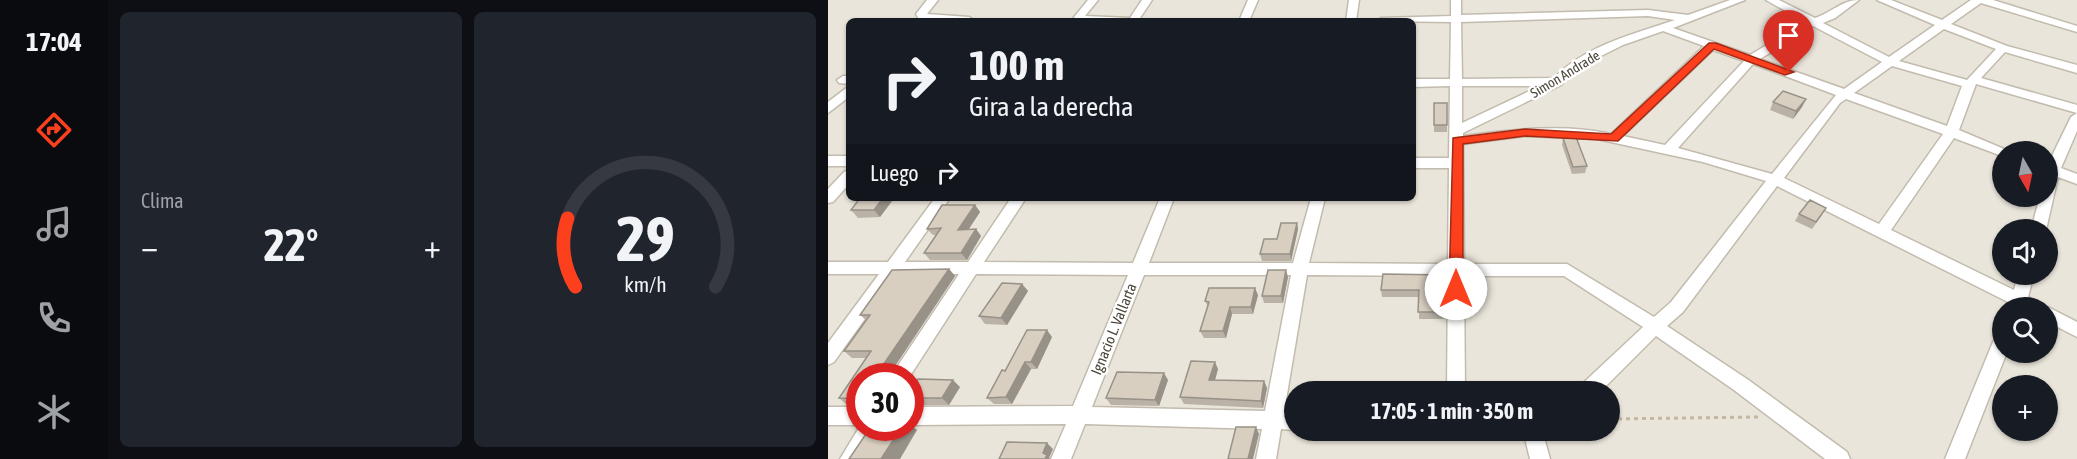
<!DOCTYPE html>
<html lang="es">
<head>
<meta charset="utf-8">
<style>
	body { margin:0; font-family:"Asap Condensed",sans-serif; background:#20242c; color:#f1f3f6; height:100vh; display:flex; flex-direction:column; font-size:22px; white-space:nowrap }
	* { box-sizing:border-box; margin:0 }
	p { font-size:20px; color:#9ea1a6 }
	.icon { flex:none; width:33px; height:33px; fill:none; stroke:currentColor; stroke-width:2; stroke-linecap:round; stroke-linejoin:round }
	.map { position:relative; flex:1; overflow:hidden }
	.details { display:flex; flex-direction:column; gap:12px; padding:12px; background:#0d0f14; width:720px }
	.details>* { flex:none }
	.guide { position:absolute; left:18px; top:18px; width:570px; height:183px; border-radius:9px; box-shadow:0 2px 4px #0004; background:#171b24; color:#f1f3f6; overflow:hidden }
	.needle { width:39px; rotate:171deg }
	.fabs { position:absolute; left:1164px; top:141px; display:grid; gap:12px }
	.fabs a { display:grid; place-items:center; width:66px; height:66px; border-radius:50%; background:#171b24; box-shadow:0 2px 4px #0004; font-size:30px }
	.speed { position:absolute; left:18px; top:363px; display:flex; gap:12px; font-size:30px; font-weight:700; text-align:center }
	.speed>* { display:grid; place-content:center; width:78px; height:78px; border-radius:50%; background:#171b24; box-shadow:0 2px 4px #0004; line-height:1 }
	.speed .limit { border:9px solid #d22; background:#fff; color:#111 }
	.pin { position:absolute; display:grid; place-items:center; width:51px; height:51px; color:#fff; margin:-62px -26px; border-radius:50% 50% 50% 0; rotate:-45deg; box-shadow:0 0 6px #0007 }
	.pin .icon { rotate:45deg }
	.me { position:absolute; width:66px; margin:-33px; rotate:0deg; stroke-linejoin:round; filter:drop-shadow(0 0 4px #0008) }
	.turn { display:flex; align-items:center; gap:21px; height:126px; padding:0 24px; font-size:27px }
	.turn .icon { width:78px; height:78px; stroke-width:2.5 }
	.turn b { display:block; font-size:42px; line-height:51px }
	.then { display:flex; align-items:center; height:57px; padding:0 24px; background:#0003; gap:12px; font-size:22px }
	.big { font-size:45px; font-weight:700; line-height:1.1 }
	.details .widget { flex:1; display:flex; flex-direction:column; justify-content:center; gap:9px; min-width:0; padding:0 21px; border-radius:9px; background:#20242c }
	.details .dial { align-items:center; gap:0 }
	.dial svg { height:156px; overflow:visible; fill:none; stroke:#363941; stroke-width:7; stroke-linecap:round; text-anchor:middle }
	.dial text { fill:#f1f3f6; stroke:none }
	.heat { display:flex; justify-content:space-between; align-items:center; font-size:33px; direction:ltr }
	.details .tiles { flex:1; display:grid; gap:12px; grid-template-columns:repeat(2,1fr) }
	.trip { position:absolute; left:456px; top:381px; width:336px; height:60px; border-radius:30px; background:#171b24; box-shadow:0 2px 4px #0004; font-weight:700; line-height:60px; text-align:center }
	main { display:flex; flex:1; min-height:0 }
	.tabs { display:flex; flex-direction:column; width:108px; justify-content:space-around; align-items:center; background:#090b0e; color:#9ea1a6 }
	.tabs .icon { width:42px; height:42px }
	.tabs .selected { color:#fc3f1d }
	.tabs b { font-size:27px; color:#f1f3f6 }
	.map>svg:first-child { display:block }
</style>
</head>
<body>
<main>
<nav class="tabs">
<b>17:04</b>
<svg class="icon selected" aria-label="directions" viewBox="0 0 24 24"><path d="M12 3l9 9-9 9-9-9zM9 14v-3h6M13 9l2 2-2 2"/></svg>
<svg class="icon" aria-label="music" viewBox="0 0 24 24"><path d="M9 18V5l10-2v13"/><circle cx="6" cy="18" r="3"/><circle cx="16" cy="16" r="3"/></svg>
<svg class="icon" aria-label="phone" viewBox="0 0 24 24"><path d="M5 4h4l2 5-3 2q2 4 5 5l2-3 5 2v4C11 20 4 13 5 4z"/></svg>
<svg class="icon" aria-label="climate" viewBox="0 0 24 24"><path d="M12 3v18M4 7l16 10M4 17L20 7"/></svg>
</nav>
<section class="details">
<div class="tiles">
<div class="widget"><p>Clima</p>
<div class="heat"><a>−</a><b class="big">22°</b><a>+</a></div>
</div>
<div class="widget dial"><svg viewBox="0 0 100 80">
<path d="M14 69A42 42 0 1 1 86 69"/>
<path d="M14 69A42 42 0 0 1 10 34" stroke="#fc3f1d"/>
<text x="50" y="56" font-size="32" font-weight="700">29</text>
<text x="50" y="72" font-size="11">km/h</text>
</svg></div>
</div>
</section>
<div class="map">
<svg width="1249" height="459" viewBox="0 0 1249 459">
	<rect width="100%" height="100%" fill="#f6f3ec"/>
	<path fill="#eae5da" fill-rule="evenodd" d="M0,0H1249V459H0ZM21,21H585V198H21ZM1174,152H1220V196H1174ZM1174,230H1220V274H1174ZM1174,308H1220V352H1174ZM32,376H82V428H32ZM1174,386H1220V430H1174ZM466,392H782V430H466Z"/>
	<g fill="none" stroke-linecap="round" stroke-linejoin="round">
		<defs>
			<path id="minor" d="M99,0H110L99,14L141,17L146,20L91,19L88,14Z
				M260,0H270L257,16L302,18L314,0H324L310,21H243Z
				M420,0H430L421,21H411Z
				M521,0H531L528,21H518Z
				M623,0H633V15L820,10L860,15L902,0H917L845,28L922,55L977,22L938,0H951L987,18C1003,13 1014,0 1031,0L1007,18L995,23L1061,57L1107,25L1049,0H1063L1114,20L1143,0H1165L1249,26V32L1153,3L1123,24L1179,46L1249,65V73L1177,52L1153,78L1249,105V113L1148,84L1131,130L1183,152H1174V156L1126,138L1063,230L1186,290L1190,274H1206L1200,297L1213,303L1215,308H1181L1182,303L949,186L855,312L839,326L919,379L1019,452L1022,459H997L906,390L828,336L772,392H749L752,386L815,327L736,276H636L637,392H619L620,276L479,275L456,412H466V430L453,429L448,459H428L434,429L257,424L243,459H223L238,424L82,425V407L245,406L300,275L148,274L82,376H63L131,274H69L6,362L0,365V343L51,274H0V262H60L107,198H122L77,262H140L183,198H198L156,262L305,263L332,198H346L321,263H465L483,198H497L481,263L620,264L621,168H585V158H621L622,86L585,87V79H622L623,22L548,21L553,18L623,16ZM820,16L847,20C806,34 756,46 726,78L634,79L633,22ZM985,26L1054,62L1016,89L932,59ZM1116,29L1168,49L1139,80L1071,61ZM835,31L876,46L783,134C734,123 683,130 635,136V133L733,85L747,69L795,45ZM885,50L916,61L837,145L795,136ZM925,64L1008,95L944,174L850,148ZM1064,66L1134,86L1119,126L1026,93ZM634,86H712L634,123ZM1018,99L1115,134L1051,224L956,178L1012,103ZM697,136L769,139L875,162L938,181L843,302L826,317L739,264H636L635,144ZM316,275H463L437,411L264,407Z
				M15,76H21V84L11,83L9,80Z
				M21,86V97L0,113V102Z
				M1249,113V131L1233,168L1249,174V184L1230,177L1218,230H1203L1212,196H1220V164L1243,117Z
				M0,156H21V166H0Z
				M21,170V184L5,202L0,203V189L16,172Z
				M1220,307L1249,322V337L1220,322Z
				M1174,335V352H1179L1137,459H1117L1165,342L1168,337Z
				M0,407H32V425H0Z
				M32,426L51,428L33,459H12Z
				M695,430H714L722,459H702Z"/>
		</defs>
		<use href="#minor" stroke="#c2bbae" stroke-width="3"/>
		<path stroke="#c4b79f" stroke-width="3" stroke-dasharray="4 4" stroke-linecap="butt" d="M782,419L930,417"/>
		<use href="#minor" fill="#fff" fill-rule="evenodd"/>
	</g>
	<path fill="#bab2a6" d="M978,99L974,107L965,119L942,110L945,102Z
		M606,103H619V132H606Z
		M735,138L759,166L757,173L744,174L734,145Z
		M32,198H62L64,201L52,217L30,218L23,210Z
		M147,205L152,212L141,229H148L153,236L139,260H102L96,253L108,235H105L99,229Z
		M971,214L994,215L984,229L967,221Z
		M469,223L470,229L463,261H434L432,254Z
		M121,269L127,276L61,375L62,376H32V405H19L11,398L38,358H24L16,351L38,320L32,315Z
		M618,275L617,319H591V297H554L553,290Z
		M460,277L455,303H436L434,296Z
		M194,284L200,291L179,325L157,324L151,316Z
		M430,295L425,314H404L398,338H376L372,331L380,307L377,301Z
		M224,337L209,369H203L184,404H166L159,398L177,371Z
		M390,369L387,380L436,381L439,388L435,408L356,404L352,397Z
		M340,380L331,406L283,405L278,398Z
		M132,387L121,405H85L82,402V390Z"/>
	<path fill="#979187" d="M978,99L974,107L965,119L968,111Z
		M55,198H62L64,201L52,217L46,210Z
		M147,205L152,212L136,236L130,230Z
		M469,223L470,229L463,261L462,254Z
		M148,229L153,236L139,260L133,253Z
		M121,269L127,276L61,375L62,376H52L53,368Z
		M458,270L460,277L455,303L453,296Z
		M194,284L200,291L179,325L173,318Z
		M427,288L430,295L425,314L423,307Z
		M402,307L404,314L398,338L395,331Z
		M219,330L224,337L209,369L203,362Z
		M197,362L203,369L184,404L178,397Z
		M387,362L390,369L385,387L381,380Z
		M336,373L340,380L331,406L327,400Z
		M125,380L132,387L121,405L114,398Z
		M436,381L439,388L435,408L433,401Z
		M82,424L89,430L72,459H53L73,428H82Z
		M428,427L431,434L425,459H420Z
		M219,443L225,449L221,458L223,459H217L215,453Z"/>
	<path fill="#d8cfc1" stroke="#979187" stroke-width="1.5" d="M955,91L978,99L968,111L945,102Z
		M606,103H619V125H606Z
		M748,137L759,166L745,167L735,138Z
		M32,198H55L46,210H23Z
		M982,200L998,208L988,222L971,214Z
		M114,205H147L130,230L148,229L133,253H96L113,228L99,229Z
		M453,223H469L462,254H432L436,239H449Z
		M121,269L53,368L56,371L52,376H32V399L11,398L43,351H16L42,315H32L64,270Z
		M440,270H458L453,296H434Z
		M555,274L618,275L617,312H590L591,290H553Z
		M174,283L194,284L173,318L151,316Z
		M381,288H427L423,307H402L395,331H372L381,302L377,301Z
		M199,330H219L203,362H197L178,397L159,398L174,370L177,371Z
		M363,361L387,362L381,380L436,381L433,401L352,397Z
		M289,372L336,373L327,400L278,398Z
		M90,379L125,380L114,398H82V390Z
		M408,427H428L420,459H400Z
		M42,428H73L53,459H21Z
		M179,442L219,443L215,453L219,455L217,459H171Z"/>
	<path fill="#fc3f1d" stroke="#a42913" stroke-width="1.5" d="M881,43H888L966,72L957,75L886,49L790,141L697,136L635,144V289L633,293H623L621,289L625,138L697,129L783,134Z"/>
	<g text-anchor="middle" stroke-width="5" stroke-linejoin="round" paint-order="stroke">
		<g font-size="14" fill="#4b4439" stroke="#fff">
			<text transform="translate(737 74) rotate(-31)" y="5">Simon Andrade</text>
		</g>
		<g font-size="15" fill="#4b4439" stroke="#fff">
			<text transform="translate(286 329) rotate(-68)" y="5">Ignacio L. Vallarta</text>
		</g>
	</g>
</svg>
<div class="fabs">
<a><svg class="needle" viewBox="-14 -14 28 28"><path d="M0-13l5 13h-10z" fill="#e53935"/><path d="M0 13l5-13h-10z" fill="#9ea1a6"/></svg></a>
<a><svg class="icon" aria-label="sound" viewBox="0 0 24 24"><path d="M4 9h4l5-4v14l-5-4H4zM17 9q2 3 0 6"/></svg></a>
<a><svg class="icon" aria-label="search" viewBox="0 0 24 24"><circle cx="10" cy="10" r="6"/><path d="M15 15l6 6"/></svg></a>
<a>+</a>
</div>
<div class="speed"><div class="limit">30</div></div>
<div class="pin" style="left:961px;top:72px;background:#d93025"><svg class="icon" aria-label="arrive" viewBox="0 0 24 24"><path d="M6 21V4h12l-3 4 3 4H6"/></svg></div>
<svg class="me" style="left:628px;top:289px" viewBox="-20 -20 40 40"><circle r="19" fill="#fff"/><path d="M0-13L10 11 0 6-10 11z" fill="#fc3f1d"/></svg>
<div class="trip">17:05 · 1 min · 350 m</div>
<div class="guide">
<div class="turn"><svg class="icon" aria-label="right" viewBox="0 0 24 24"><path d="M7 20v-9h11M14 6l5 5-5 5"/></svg><div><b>100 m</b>Gira a la derecha</div></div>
<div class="then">Luego<svg class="icon" aria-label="right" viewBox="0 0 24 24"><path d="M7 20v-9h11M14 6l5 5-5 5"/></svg></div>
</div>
</div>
</main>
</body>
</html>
